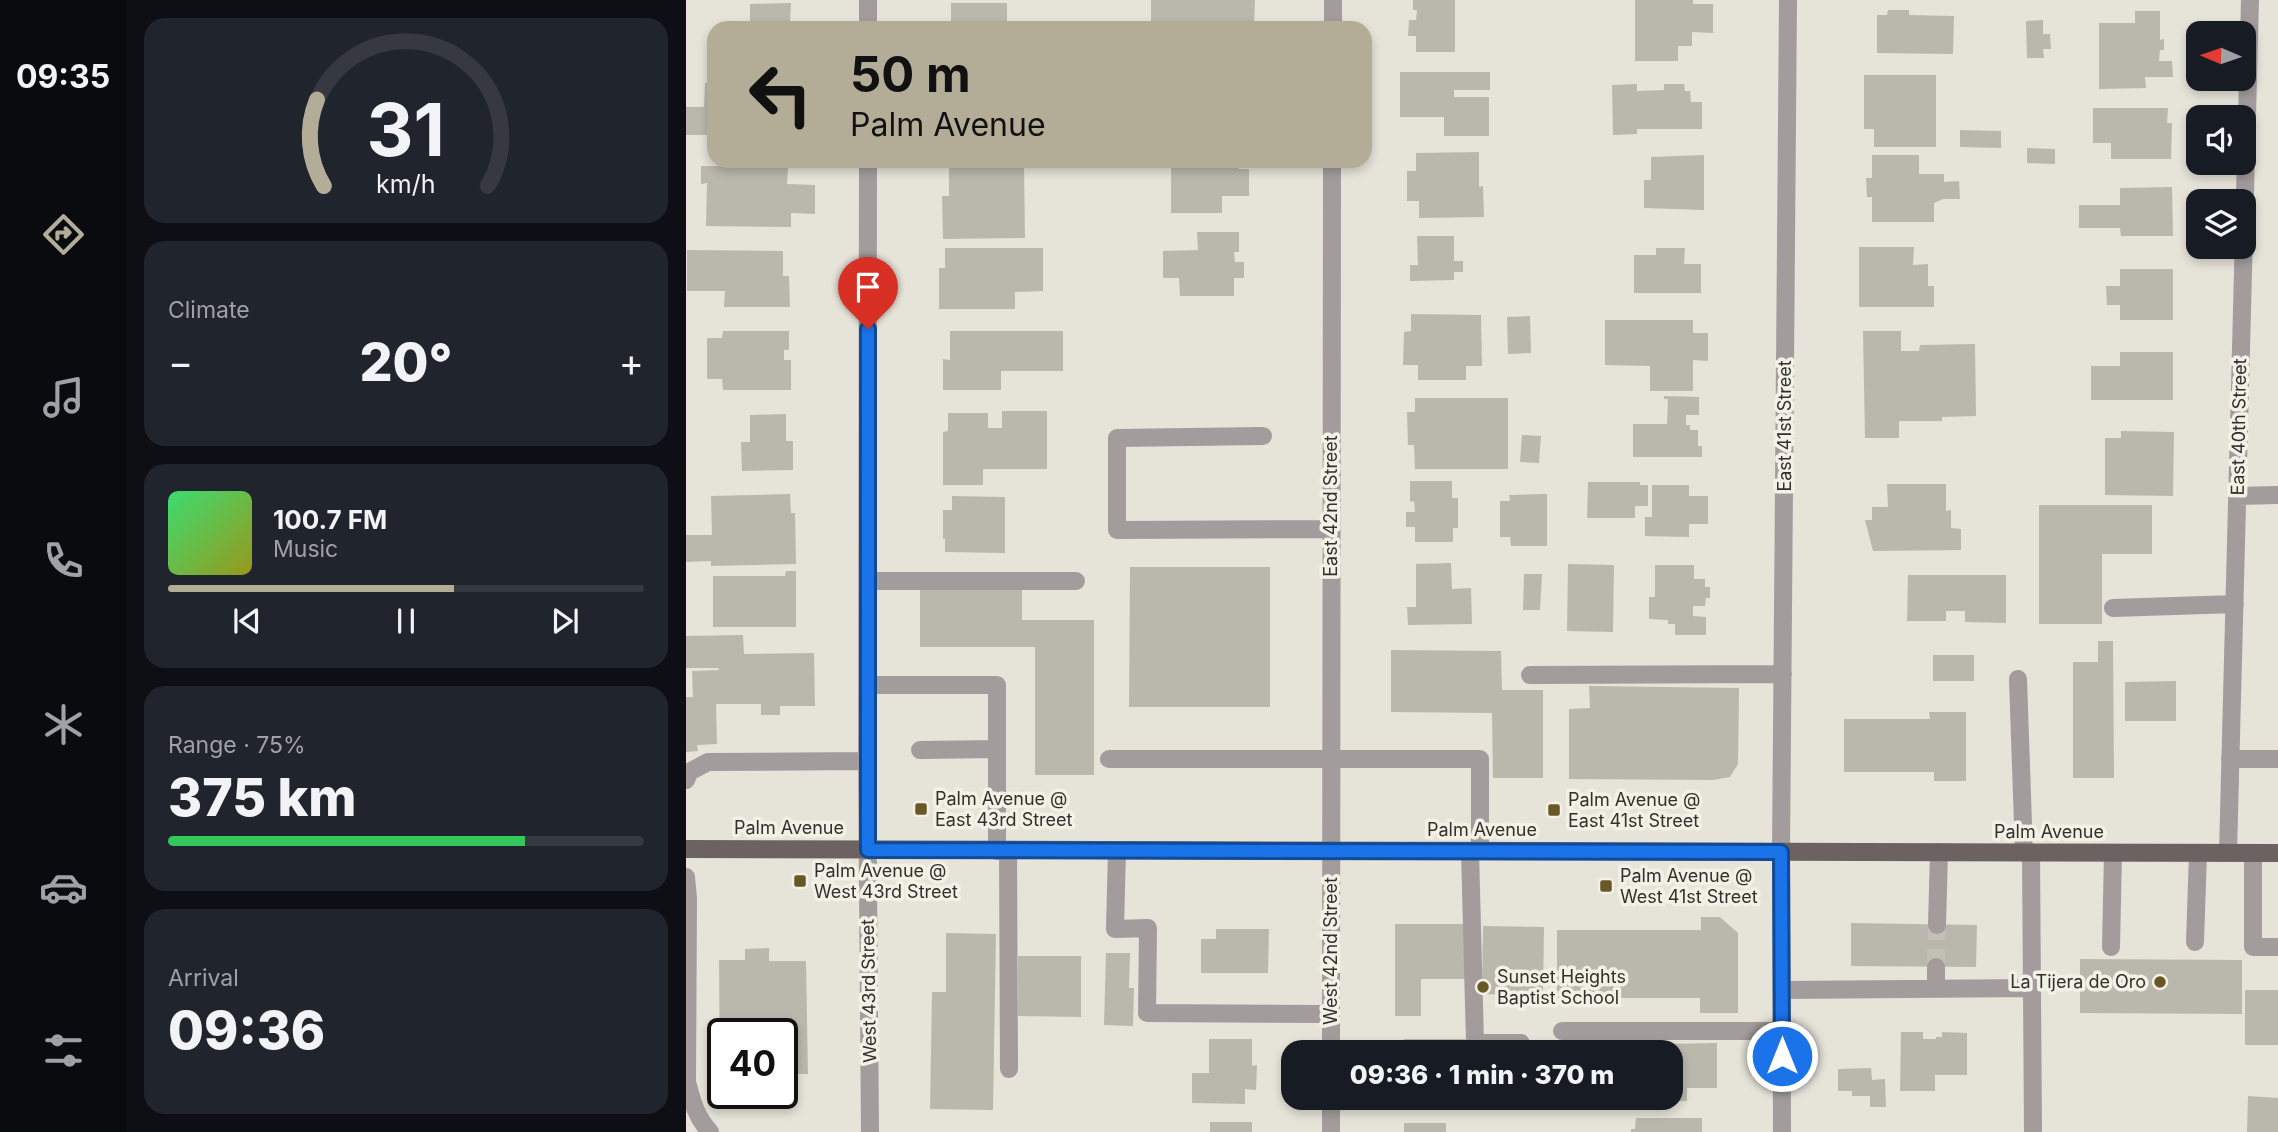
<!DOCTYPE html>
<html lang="en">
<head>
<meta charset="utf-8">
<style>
	body { margin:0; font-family:Inter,sans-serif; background:#20242c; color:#f1f3f6; height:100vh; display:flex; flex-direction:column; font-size:26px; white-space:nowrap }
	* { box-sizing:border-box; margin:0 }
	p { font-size:23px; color:#9ea1a6 }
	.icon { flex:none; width:38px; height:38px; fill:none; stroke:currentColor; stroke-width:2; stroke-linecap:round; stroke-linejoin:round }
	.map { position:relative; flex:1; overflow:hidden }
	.sheet { display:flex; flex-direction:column; gap:18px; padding:18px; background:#0d0f14; width:560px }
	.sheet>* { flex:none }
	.guide { position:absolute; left:21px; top:21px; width:665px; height:147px; border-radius:21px; box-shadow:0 4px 10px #0003; background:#b3ad98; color:#111; overflow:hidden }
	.needle { width:46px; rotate:272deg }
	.tools { position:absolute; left:1500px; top:21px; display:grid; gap:14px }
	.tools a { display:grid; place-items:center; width:70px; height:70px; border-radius:14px; background:#171b24; box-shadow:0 4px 10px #0003; font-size:35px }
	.speed { position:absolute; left:21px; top:1018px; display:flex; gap:14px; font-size:35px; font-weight:700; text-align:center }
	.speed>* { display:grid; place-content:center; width:91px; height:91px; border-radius:50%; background:#171b24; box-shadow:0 4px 10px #0003; line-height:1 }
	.speed .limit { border:4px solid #111; border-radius:10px; background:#fff; color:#111 }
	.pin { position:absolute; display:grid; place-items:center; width:60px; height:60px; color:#fff; margin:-72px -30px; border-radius:50% 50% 50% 0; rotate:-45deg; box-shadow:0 0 7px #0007 }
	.pin .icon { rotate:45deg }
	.me { position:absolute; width:77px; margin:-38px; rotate:0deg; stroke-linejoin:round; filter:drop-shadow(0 0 5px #0008) }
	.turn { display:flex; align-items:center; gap:24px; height:147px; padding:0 28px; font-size:32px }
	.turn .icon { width:91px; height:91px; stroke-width:2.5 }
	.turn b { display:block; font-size:49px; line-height:60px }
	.big { font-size:52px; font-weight:800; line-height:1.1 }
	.sheet .card { flex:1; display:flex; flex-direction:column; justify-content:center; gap:10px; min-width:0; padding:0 24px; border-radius:21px; background:#20242c }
	.sheet .dial { align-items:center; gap:0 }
	.dial svg { height:182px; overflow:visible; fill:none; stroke:#363941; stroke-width:7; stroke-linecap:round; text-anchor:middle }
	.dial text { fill:#f1f3f6; stroke:none }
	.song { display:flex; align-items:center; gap:21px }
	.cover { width:84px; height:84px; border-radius:10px; background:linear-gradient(135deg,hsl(140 70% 55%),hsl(60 70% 35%)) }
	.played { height:7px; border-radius:4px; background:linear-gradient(90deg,#b3ad98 60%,#363941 60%) }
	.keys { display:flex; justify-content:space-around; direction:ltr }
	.heat { display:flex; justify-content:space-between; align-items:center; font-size:38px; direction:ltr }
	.charge { height:10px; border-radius:5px; background:linear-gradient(90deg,#34c759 75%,#363941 0) }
	.trip { position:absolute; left:595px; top:1040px; width:402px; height:70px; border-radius:21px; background:#171b24; box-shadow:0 4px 10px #0003; font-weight:800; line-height:70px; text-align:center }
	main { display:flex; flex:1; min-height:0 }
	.dock { display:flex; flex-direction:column; width:126px; justify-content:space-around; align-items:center; background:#090b0e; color:#9ea1a6 }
	.dock .icon { width:49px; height:49px }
	.dock .on { color:#b3ad98 }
	.dock b { font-size:32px; color:#f1f3f6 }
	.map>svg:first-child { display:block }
</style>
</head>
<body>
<main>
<nav class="dock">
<b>09:35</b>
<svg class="icon on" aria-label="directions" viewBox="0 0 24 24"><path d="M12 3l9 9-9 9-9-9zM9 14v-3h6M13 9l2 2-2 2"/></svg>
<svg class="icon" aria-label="music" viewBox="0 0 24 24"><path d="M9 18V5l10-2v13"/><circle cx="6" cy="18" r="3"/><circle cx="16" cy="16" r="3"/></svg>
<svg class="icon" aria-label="phone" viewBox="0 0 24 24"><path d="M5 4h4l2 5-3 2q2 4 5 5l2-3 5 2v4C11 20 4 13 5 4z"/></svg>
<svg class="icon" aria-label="climate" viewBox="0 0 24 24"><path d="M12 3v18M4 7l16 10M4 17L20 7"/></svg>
<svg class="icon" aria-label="car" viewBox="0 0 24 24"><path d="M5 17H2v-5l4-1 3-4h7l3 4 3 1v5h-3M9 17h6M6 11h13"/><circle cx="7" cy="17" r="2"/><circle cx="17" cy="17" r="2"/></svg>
<svg class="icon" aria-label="filters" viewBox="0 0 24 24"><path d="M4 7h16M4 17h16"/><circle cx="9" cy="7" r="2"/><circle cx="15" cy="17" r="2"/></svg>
</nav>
<section class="sheet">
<div class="card dial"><svg viewBox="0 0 100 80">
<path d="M14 69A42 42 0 1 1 86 69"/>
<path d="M14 69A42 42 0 0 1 11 31" stroke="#b3ad98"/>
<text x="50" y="56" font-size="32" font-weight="700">31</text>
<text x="50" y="72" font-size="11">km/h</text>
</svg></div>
<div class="card"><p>Climate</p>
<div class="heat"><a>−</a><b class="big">20°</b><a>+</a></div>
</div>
<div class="card">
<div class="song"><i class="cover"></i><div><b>100.7 FM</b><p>Music</p></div></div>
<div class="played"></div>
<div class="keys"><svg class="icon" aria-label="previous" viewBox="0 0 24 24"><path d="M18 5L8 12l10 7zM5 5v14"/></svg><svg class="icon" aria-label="pause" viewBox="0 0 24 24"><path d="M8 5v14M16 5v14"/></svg><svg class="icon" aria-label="next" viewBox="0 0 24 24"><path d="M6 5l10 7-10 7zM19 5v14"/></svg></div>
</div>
<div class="card"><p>Range · 75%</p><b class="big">375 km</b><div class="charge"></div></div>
<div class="card"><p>Arrival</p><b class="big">09:36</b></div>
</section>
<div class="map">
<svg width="1592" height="1132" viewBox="0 0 1592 1132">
	<rect width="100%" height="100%" fill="#e6e3d9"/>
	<path fill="#bab8ad" d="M465,0H569L568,28H442V24L465,25Z
		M727,0H769V52H730V36H722L723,20H730L731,10H727Z
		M949,0H1007V4H1027V33L1006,32V46H992V61H949Z
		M105,3L104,23H100L101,28H70V23H64V4Z
		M265,3H321V28H265Z
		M1202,10H1223V15L1268,16L1267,54L1191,53V15H1201Z
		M1449,11H1474V40L1478,39V50H1474L1473,61H1486L1487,77H1459L1460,88L1413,89V23H1449Z
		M1357,20V34H1364L1365,49H1357L1358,58H1341L1340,21Z
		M714,72H804V90H768V97H803V136H758V117H714Z
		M1178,75H1250V147H1188V129H1178Z
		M19,83H28V129H22V135H0V107H18Z
		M951,84V91L978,90V84H998L999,91H1004L1005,102H1016V129H951V134L927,135L926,85Z
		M1407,108H1482L1481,123H1486L1485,159H1425V143H1407Z
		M1274,130L1315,131V148L1274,147Z
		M1341,148L1369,149V164L1341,163Z
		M793,152V187L797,186L798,217L733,218V201H721V171H730V153Z
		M1018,155V210L958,208V180H965V157Z
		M1186,155H1233V174H1258V182L1273,181L1274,199H1257L1248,203V222H1186V197H1181L1180,178H1186Z
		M485,161H553V169H563V196H536V213H485Z
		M15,166L102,167L101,184L129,185V214L105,213V227L20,226L21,183L15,184Z
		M338,167L339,238L257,239L256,196H263V168Z
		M1486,187L1487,236H1435L1434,228H1393V205H1434V188Z
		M511,232H553V252H548L549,262H558V278H548V296H494L493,278H477V251L512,250Z
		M731,236H768V261H777V272H768V280L724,281V265H732Z
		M1173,247H1228L1227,265L1242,264V286H1248V307H1173Z
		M259,248H357V291L329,292V309H253V268H259Z
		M970,248H999L998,264H1015V293H948V255H970Z
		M1,250L97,251V276H103L104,307H38L39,291H1Z
		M1434,269H1487V320H1434V305H1421L1420,286H1434Z
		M725,314L795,315L796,366H780V380H732V365H717L718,332L725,331Z
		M844,316L845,353L822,354L821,317Z
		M919,320H1007V333H1022V361L1007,360V391H964V366L919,365Z
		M37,331H103V350H98V360H105V390H37L36,379H21V338H36Z
		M264,331H377V371H315V390H257V359L264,360Z
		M1177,331H1215V351H1233L1234,345L1289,344L1290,416L1256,417V421H1213V438H1179Z
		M1434,352H1487V400H1405V366H1434Z
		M978,396L1013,397V415H1000V425H1004V430H1012V446H1016V457H947V424H981L982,399H978Z
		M729,398H822V469H729L728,445H722L721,412H729Z
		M316,411H361V469H297V485H257V432L262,431V413H302V428H316Z
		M100,414V441H107V470L56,471L55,442H64V415Z
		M1435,431L1488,432L1487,496L1419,495V438H1435Z
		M836,435L855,436L853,463L834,462Z
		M724,481H766V498H772V528H767V542H729V527H720V512H729L728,501L724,502Z
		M902,482H954V485H962V506H949V518H901Z
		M1201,484H1260V511L1265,510V528L1275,529V550L1187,551L1179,520H1186V507H1202Z
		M966,485H1003V496H1022V524H1003V537L959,536V517H966Z
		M104,494L105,513H109L110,564L25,566V561L0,562V535H26L25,496Z
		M861,494V546H825L824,537H814V501H824L823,495Z
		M266,496L319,497V553L259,552V539H257V510H266Z
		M1353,505H1466V554H1416V624H1353Z
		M765,563L766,589L785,588L786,624L722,625L721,607H730V564Z
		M882,564L928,565L927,632L881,631Z
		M969,565H1008V579H1019V587H1024V598H1020L1019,606H1007V616L1020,617V635H989V624H982V620L963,619V597H969Z
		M444,567H584V707H443Z
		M100,571H110V627H27V576H99Z
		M838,574H856L854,610H837Z
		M1222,575H1320V623L1279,622V611H1260V621H1221Z
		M234,589H336V620H408V775H349V647H234Z
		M57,635L58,654L128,653L129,706H94V715H75V704H30L31,744L11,745L12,751L0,752V697H7L6,671L33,670L32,668H0V636Z
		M1412,641H1427L1428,778H1387V662H1412Z
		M705,650L815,651L816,690H857V778H807L806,713L705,712Z
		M1247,655H1288V681H1247Z
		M1490,681V721H1439V682Z
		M903,686L1053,688L1052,764L1044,777L1027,780L883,779V709L904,708Z
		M1243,712H1280V781H1248V772H1158V719H1244Z
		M1015,917H1034L1052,933V1013H1014V998H871V930H1015Z
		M1165,923L1291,925L1290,967L1165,966Z
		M709,924H779V979H735V1016H709Z
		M797,926L858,927L857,996L796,994Z
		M530,929H583L582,973H515V939H530Z
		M260,933L310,934L307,1110L244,1109L246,992H260Z
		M83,948V961H120L122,1074H96V1034H37V1075H34L33,960H59V949Z
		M420,953H444L443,988H448L447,1026L418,1025Z
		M332,956H395V1017L332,1016Z
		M1394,959L1556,960V1014L1394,1013Z
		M1559,990H1592V1045H1559Z
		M1215,1032H1237V1039H1250V1037H1256V1032L1281,1033V1075H1249V1091H1214Z
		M523,1039H566V1066L571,1065L570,1090L559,1089V1104L506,1103V1073H523Z
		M718,1039H779V1052H718Z
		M1031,1043V1088H1001V1101H969V1097H985V1052H979V1044Z
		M1185,1068L1186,1080L1199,1079L1200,1107H1184V1096H1166V1091H1152V1069Z
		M1562,1096L1592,1098V1132H1561Z
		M724,1097H779V1105H724Z
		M950,1118H1016V1132H945V1129H949Z
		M524,1122H566V1132H524Z
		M718,1123H760V1132H718Z"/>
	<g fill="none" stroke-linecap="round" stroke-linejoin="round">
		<path stroke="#c2bfb6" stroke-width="18" stroke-dasharray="18 9" stroke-linecap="butt" d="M1250,967L1251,925"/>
		<path stroke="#a29c9c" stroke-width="18" d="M182,28V0
			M647,28V0
			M182,161L181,761L184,1132
			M577,436L431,438V530L645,529
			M1551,496L1592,495
			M182,581H390
			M1427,608L1549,604
			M844,675L1097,674
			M1332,679L1338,853
			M182,685H311V851
			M234,750L311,749
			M423,759H794V851
			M1544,759H1592
			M0,780L3,772L22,762L181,761
			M322,850L323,1069
			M431,850L429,929L462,928L461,1013L645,1014
			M784,851L789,1043H835
			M1345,853L1347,1132
			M1542,853L1564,0
			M1567,853V947H1592
			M0,877L2,898L1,1082C6,1101 10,1117 24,1132
			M1251,925L1253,852
			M1509,942L1512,853
			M1425,947L1427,853
			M1250,989V967
			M1096,990L1346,988
			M876,1031H1096
			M645,1052L646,161
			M645,1097V1132
			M1096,1132L1095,852L1102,0"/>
		<path stroke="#6c6262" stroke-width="18" d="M0,849L1592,853"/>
	</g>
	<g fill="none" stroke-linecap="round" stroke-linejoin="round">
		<defs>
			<path id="route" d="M182,329V850L1095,852L1096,1056"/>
		</defs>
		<use href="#route" stroke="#114b97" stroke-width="18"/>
		<use href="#route" stroke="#1a73e8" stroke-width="12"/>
	</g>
	<g fill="#675825" stroke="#f3f1e6" stroke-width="2.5">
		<rect x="228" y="802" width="14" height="14" rx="3.5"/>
		<rect x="861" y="803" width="14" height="14" rx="3.5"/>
		<rect x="107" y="874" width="14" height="14" rx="3.5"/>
		<rect x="913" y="879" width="14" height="14" rx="3.5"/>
		<circle cx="1474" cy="982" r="7"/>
		<circle cx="797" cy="987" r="7"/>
	</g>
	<g text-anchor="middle" stroke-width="7" stroke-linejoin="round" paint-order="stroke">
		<g font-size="18" fill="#31302c" stroke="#f3f1e6">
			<text transform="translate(1099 426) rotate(-90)" y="6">East 41st Street</text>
			<text transform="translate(1553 427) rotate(-89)" y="6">East 40th Street</text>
			<text transform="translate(645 506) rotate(-90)" y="6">East 42nd Street</text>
			<text x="103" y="834">Palm Avenue</text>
			<text x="796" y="836">Palm Avenue</text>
			<text x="1363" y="838">Palm Avenue</text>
			<text transform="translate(645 951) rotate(-90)" y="6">West 42nd Street</text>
			<text transform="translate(183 991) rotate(-91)" y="6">West 43rd Street</text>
		</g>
		<g font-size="18" fill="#31302c" stroke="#f3f1e6" text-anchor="start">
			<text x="249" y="805">Palm Avenue @<tspan x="249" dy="21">East 43rd Street</tspan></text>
			<text x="882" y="806">Palm Avenue @<tspan x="882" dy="21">East 41st Street</tspan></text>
			<text x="128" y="877">Palm Avenue @<tspan x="128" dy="21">West 43rd Street</tspan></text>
			<text x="934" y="882">Palm Avenue @<tspan x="934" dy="21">West 41st Street</tspan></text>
			<text x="811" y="983">Sunset Heights<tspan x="811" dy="21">Baptist School</tspan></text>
			<text x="1460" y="988" text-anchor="end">La Tijera de Oro</text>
		</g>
	</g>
</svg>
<div class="tools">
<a><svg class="needle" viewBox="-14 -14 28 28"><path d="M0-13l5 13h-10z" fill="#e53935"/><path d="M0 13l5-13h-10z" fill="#9ea1a6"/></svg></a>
<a><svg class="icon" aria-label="sound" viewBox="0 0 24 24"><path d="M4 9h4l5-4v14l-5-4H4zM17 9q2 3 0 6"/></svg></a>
<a><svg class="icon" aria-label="layers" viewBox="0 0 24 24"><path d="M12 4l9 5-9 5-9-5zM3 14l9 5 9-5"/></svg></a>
</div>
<div class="speed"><div class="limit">40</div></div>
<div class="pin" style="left:182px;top:329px;background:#d93025"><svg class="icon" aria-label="arrive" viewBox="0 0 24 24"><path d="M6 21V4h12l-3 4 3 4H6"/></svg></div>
<svg class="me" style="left:1096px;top:1056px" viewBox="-20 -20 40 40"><circle r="17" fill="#1a73e8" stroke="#fff" stroke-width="3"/><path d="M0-11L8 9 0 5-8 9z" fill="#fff"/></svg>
<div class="trip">09:36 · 1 min · 370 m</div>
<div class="guide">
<div class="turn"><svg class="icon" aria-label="left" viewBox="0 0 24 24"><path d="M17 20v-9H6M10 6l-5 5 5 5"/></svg><div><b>50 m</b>Palm Avenue</div></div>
</div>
</div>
</main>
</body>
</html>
